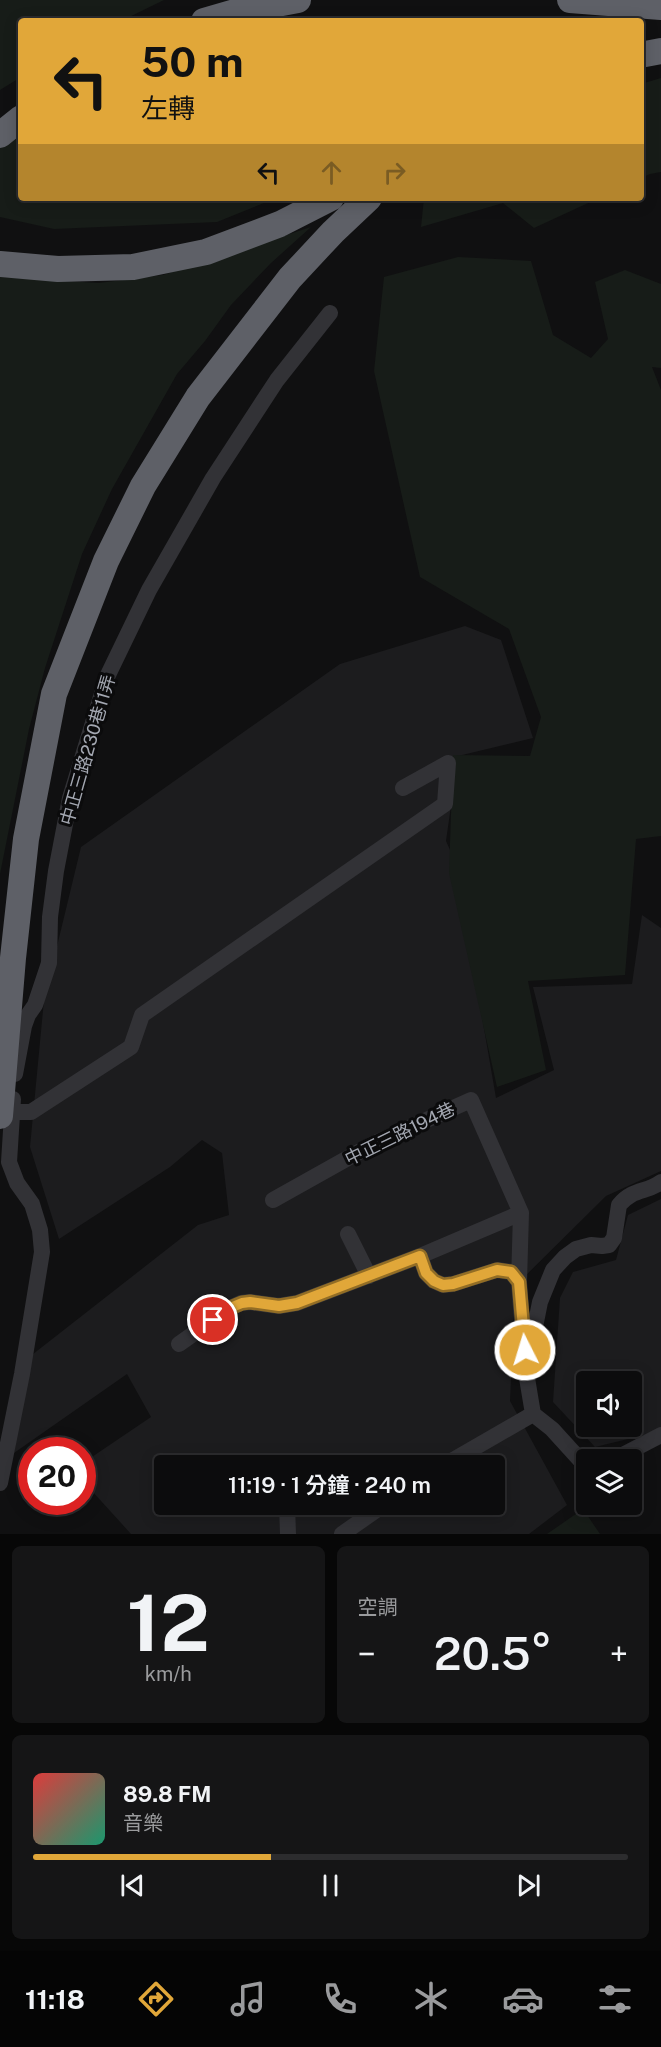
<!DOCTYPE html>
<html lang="zh-TW">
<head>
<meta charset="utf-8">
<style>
	body { margin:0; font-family:"Public Sans","Noto Sans TC",sans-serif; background:#151516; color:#f1f3f6; height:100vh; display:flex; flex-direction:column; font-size:22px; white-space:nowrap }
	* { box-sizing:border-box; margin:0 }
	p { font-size:20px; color:#9a9b9d }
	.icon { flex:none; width:33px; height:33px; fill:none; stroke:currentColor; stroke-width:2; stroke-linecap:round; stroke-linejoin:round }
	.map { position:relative; height:1534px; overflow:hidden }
	.details { display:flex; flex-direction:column; gap:12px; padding:12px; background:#070707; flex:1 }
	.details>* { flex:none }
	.guide { position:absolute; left:18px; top:18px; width:626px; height:183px; border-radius:6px; box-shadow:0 3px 15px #0003,0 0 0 2px #2c2c2e; background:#e1a739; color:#111; overflow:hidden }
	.controls { position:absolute; left:576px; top:1371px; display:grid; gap:12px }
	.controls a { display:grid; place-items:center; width:66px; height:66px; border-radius:6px; background:#0c0c0d; box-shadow:0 3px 15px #0003,0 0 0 2px #2c2c2e; font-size:30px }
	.speed { position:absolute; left:18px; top:1437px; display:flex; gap:12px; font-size:30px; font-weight:700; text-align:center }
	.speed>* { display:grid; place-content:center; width:78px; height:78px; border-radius:50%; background:#0c0c0d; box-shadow:0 3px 15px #0003,0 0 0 2px #2c2c2e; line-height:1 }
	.speed .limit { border:9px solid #d22; background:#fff; color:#111 }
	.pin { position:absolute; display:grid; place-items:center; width:51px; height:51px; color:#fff; margin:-26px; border:3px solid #fff; border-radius:50%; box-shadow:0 2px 6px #0007 }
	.me { position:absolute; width:66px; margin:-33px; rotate:355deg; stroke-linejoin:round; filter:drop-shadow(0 0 4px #0008) }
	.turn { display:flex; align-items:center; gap:21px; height:126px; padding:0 24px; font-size:27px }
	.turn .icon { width:78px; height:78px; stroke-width:2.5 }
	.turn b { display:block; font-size:42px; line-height:51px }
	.lanes { display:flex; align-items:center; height:57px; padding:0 24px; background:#0003; justify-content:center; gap:30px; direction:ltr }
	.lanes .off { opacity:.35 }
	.big { font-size:45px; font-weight:600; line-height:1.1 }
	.details .widget { flex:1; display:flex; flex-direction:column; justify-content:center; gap:9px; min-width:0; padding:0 21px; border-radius:9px; background:#151516 }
	.details .dial { align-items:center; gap:0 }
	.dial b { font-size:78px; line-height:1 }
	.song { display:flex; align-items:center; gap:18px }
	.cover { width:72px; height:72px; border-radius:9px; background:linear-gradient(135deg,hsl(0 70% 55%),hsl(160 70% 35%)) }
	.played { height:6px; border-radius:3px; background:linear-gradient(90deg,#e1a739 40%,#2c2c2e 40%) }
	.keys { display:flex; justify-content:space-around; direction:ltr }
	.heat { display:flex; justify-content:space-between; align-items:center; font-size:33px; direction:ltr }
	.details .tiles { flex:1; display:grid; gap:12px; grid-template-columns:1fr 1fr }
	.widget:last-child { grid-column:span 2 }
	.trip { position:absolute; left:154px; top:1455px; width:351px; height:60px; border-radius:6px; background:#0c0c0d; box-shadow:0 3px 15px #0003,0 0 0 2px #2c2c2e; font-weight:600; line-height:60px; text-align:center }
	.tabs { display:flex; height:96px; justify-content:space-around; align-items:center; background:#050505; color:#9a9b9d }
	.tabs .icon { width:42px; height:42px }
	.tabs .on { color:#e1a739 }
	.tabs b { font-size:27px; color:#f1f3f6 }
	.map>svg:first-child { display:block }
</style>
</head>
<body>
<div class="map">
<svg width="661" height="1534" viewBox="0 0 661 1534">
	<rect width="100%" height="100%" fill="#101011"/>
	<path fill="#1c1c1e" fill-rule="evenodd" d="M465,626L501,640L533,738L458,756L446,841L479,914L476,982L496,1098L554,1070L533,987L632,984L642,915L661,928V1171L606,1196L515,1286L510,1401L567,1505L529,1534H131L82,1480L83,1463L151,1417L127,1374L14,1453L28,1358L198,1225L229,1215L222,1153L202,1140L170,1167L59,1239L30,1147L44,1000L81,847L340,664ZM165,1466H495V1504H165Z
		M661,1199V1431L595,1447L553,1402L560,1298L573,1272L616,1260L628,1215ZM586,1382H632V1426H586Z"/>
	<path fill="#171c18" d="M0,0H164L121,21H21V77L0,90Z
		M661,78V172L650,174L641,178V84Z
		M21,125V198H276L217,222L54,229L0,217V137Z
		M424,198H599L534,228L503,203L421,227Z
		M311,227L271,263L231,305L205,341L177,374L112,489L82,554L45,668L29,729L0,874V277L99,283L163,275Z
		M458,257L531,261L553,335L591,358L608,339L595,282L625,270L661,284V368L652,367L661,390V836L636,839L625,975L528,981L546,1070L497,1087L449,873L453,755L530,756L541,717L509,629L420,577L374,371L384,277Z
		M583,1509L600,1534H547Z"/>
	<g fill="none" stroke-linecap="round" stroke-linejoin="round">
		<path stroke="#323236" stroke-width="16" d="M15,1074L24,1026L28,1015L35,1005L49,963L50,917L56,871L70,798L107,677L149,590L213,478L277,380L330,313
			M12,1112H31L131,1047L142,1015L445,804L448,763L403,788
			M273,1200L373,1144L471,1100L521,1213L519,1282L526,1372
			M348,1234L369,1276
			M420,1256L426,1273L434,1281L443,1285L453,1284L497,1270L511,1272L519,1282
			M179,1344L230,1308L241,1303L250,1302L279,1306L297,1303L420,1256L521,1213
			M533,1414L552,1429L582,1462L586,1463
			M613,1460L661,1435
			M443,1466L533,1414L526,1372L540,1302L553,1270L565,1257L576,1249L591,1245L602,1246L609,1245L614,1238L619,1205C633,1188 647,1193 661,1182
			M0,1483L22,1374L42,1252L40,1230L32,1204L17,1183L9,1162L13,1099
			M287,1504L288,1534
			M342,1534L385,1504"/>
		<path stroke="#5e6067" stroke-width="26" d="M570,0L661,7
			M204,21L235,12L298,0
			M640,55L661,51
			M0,135L21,118
			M0,264L58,269L133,267L206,252L280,224L331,198
			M0,1116L13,958L26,839L54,694L106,561L143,486L198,397L290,278L333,232L369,198"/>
	</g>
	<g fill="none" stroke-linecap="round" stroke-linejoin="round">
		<defs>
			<path id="route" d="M213,1320L230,1308L242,1303L250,1302L279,1306L297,1303L420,1256L426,1273L434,1281L443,1285L453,1284L497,1270L511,1272L519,1282L525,1350"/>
		</defs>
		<use href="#route" stroke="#926d25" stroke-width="15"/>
		<use href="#route" stroke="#e1a739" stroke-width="10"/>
	</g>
	<g text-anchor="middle" stroke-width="6" stroke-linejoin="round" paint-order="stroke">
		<g font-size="18" fill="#a3a7b1" stroke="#0b0b0c">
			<text transform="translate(88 750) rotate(-74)" y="6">中正三路230巷11弄</text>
			<text transform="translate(400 1134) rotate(-26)" y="6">中正三路194巷</text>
		</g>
	</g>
</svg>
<div class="controls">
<a><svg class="icon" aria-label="sound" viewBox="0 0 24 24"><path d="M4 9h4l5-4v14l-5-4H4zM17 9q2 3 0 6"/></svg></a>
<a><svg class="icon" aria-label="layers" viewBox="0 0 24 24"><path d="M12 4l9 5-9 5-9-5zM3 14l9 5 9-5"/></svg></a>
</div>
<div class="speed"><div class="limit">20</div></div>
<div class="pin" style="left:213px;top:1320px;background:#d93025"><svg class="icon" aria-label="arrive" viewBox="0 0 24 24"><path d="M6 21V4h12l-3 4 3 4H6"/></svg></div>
<svg class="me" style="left:525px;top:1350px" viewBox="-20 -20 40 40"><circle r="17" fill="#e1a739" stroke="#fff" stroke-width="3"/><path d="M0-11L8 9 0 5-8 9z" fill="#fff"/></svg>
<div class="trip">11:19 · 1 分鐘 · 240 m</div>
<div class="guide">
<div class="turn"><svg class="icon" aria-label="left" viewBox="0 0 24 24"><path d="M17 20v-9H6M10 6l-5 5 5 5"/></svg><div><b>50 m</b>左轉</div></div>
<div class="lanes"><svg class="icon" aria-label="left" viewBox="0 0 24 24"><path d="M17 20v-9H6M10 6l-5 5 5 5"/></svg><svg class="icon off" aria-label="ahead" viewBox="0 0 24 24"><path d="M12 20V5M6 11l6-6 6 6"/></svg><svg class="icon off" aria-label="right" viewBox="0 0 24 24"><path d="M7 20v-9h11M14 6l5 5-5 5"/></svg></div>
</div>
</div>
<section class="details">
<div class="tiles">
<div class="widget dial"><b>12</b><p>km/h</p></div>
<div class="widget"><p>空調</p>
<div class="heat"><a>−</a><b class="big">20.5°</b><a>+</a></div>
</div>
<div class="widget">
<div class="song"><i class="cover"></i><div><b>89.8 FM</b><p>音樂</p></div></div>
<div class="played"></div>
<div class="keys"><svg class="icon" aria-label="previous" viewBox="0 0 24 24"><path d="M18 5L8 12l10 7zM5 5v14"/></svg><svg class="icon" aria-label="pause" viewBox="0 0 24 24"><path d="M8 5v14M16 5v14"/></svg><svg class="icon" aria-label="next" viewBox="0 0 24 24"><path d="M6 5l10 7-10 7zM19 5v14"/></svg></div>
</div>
</div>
</section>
<nav class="tabs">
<b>11:18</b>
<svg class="icon on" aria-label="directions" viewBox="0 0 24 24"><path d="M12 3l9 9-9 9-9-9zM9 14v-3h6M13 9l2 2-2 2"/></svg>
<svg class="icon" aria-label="music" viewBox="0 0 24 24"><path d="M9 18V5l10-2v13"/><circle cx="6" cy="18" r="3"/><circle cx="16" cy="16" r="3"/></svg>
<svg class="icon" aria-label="phone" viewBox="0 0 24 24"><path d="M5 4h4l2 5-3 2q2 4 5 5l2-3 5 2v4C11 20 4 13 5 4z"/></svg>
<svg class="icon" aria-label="climate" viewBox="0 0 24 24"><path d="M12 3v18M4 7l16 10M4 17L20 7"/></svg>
<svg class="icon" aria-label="car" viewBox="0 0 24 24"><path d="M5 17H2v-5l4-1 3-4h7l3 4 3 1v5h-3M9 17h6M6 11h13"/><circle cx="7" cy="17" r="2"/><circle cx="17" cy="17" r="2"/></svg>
<svg class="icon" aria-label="filters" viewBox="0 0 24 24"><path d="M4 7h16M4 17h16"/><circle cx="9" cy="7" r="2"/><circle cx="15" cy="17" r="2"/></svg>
</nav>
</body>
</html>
